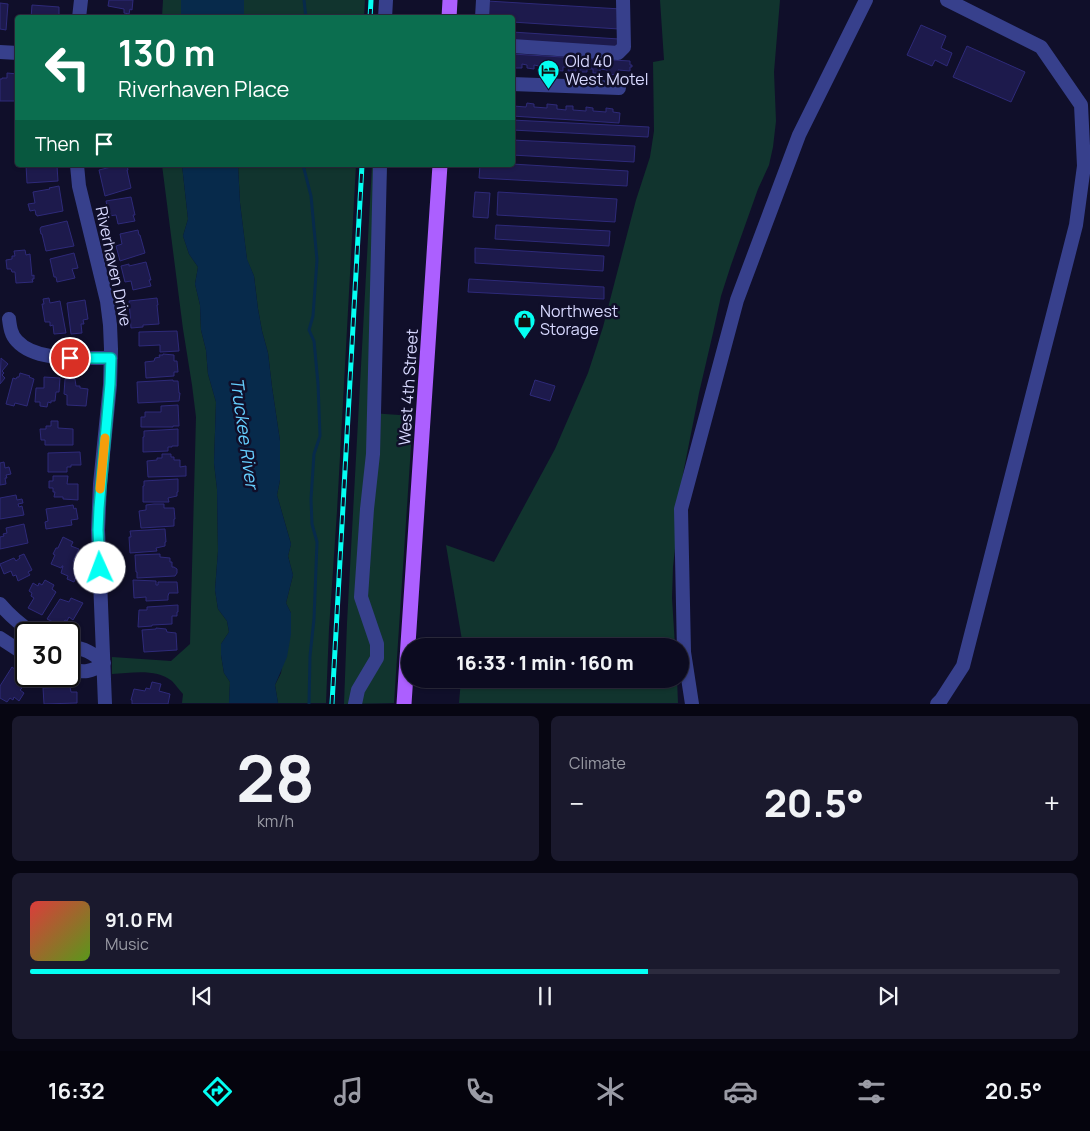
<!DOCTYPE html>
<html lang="en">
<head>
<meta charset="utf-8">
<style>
	body { margin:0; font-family:Manrope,sans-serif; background:#1a192d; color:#f1f3f6; height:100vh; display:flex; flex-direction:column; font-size:19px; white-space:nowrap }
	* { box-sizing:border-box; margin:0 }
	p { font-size:16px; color:#9a9ba5 }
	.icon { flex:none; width:28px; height:28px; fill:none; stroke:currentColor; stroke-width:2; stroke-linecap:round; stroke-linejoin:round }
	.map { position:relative; height:704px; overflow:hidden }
	.sheet { display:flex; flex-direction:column; gap:12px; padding:12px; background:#070612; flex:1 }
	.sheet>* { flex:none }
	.hud { position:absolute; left:15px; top:15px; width:500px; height:152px; border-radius:5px; box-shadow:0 1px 4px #0004,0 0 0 1px #2c2b3e; background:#0b6e4f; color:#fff; overflow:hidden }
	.speed { position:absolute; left:15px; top:622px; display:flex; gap:10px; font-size:25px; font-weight:700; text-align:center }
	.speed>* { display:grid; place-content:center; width:65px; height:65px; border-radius:50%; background:#0c0b20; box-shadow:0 1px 4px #0004,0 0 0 1px #2c2b3e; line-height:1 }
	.speed .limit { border:2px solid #111; border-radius:8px; background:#fff; color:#111 }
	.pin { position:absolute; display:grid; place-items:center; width:42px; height:42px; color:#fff; margin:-21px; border:2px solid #fff; border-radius:50%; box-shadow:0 1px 5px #0007 }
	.me { position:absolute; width:55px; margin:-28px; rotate:358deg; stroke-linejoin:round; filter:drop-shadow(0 0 4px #0008) }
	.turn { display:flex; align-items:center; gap:18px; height:105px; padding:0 20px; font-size:22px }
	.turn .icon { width:65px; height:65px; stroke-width:2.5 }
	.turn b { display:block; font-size:35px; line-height:42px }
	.then { display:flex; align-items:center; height:48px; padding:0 20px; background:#0003; gap:10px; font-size:19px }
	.big { font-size:38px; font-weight:800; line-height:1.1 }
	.sheet .widget { flex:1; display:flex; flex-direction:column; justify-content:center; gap:8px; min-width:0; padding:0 18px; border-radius:8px; background:#1a192d }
	.sheet .dial { align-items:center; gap:0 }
	.dial b { font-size:65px; line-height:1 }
	.song { display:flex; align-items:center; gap:15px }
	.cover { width:60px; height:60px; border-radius:8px; background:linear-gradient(135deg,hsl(0 70% 55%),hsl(90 70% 35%)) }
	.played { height:5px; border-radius:2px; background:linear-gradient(90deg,#04fff3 60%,#2c2b3e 60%) }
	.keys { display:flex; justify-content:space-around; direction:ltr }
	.heat { display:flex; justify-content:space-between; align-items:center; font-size:28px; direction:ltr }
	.sheet .tiles { flex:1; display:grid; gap:12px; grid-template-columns:1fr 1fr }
	.widget:last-child { grid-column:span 2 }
	.trip { position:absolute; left:401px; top:638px; width:288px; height:50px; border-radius:25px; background:#0c0b20; box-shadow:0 1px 4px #0004,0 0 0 1px #2c2b3e; font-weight:800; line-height:50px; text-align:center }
	.menu { display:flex; height:80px; justify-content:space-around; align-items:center; background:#05040d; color:#9a9ba5 }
	.menu .icon { width:35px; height:35px }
	.menu .on { color:#04fff3 }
	.menu b { font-size:22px; color:#f1f3f6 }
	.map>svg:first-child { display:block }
</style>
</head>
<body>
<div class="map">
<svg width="1090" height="704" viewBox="0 0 1090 704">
	<rect width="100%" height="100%" fill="#100f2a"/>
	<path fill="#11342e" d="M163,0H181V17H162Z
		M244,0H365L364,17L244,18Z
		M660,0H780L774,72L776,121L773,147L769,165L758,189L731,265L721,296L713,333L699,393L683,474L673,567L672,598L675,646H463L446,545L494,562L555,449L588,373L603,327L636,200L650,157L654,131L653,62L664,60Z
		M162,165H182L188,219L183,236L189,254L198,267L195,284L200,305L201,330L206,350L208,374L216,402L214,463L217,489L218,551L215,590L218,609L227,621L229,632L221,644V655L224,673L230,682L229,703H182L183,694C179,690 176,685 172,681C156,668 131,673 112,674V657L171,661L190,644L196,417L192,385L183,329Z
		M238,165H356L337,511L329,629L326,703H278L275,685L281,673L291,613L286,603L293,575L288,556L291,544L277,495L280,480V441L272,387L268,353L262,331L258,309L254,276L247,260L240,203Z
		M372,165H387L371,413L413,416L394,703L344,704L347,623Z
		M461,679H677L678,703H459Z"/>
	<path fill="#072a4b" d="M181,0H244V17H181Z
		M182,165H238L240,203L247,259L254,276L258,309L262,331L268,353L272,387L280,441V480L277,495L291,544L288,556L293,575L286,603L291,613V634L287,657L275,685L278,703H229L230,682L224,673L221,655V644L229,632L227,621L218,609L215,590L218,551L217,489L214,463L216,402L208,374L206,350L201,330L200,305L195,284L198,267L189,254L183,236L188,219Z"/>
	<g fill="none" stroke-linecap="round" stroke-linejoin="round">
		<path stroke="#072a4b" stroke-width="3" d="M304,0L306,18
			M303,165L311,196L317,260L313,316L309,330L314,341L318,384L320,436L314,454L311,499L312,524L317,542L314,619L310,656L309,704"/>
	</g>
	<path fill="#1d1a4c" stroke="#2e2a79" d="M109,0H133L132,10L130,9L129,14L124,13V9L108,6Z
		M487,1L621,9L619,29L512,22V18H486Z
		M0,3L8,4L6,30L0,29Z
		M32,5L59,7V18H31Z
		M921,25L946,36L941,48L952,53L947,66L935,60L932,66L907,55Z
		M512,32L619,39V49L512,42Z
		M967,46L1025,72L1011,102L953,77Z
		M512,54L630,61V65H632V67H630V71L618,70V75L607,74V70L600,69V73H593V69H587V72H580V68H576V71H568L569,67H563V71L551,70L552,66H546V70L539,69V66L534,65V69L527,68V65L522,64V68H515V64H512Z
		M7,73L18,74V101H0V79H2V78H7Z
		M512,102H514L513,106L526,107L527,103L534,104V107L547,108V104L557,105V109L566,110V106H573V110L586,111V107L593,108V111L606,112V108L613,109V112L620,113L619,123L512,116Z
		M512,120L649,127L648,137L512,130Z
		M512,140L635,146L634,162L512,155Z
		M512,164L628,171L627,186L479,178L480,165Z
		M26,165H47V167L57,166L58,181L27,183Z
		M119,165H127L128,170H127L131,188L105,196L99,170Z
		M59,186L63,211L37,216V215H36L35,210L30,211L28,204L35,203L33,192L50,189L49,188Z
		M475,192L490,193L488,218L473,217Z
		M498,192L617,199L615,222L497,215Z
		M131,197L135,215H133L135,221L118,224L116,215L109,216L106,201Z
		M67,221L74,246L46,251L42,234H41L40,229L41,227Z
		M496,225L610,231L609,246L495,239Z
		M138,230L139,235H140L145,253L120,261L116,246L122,244L120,234Z
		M475,248L604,256L603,271L475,263Z
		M25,250L26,255L30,254L32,276L34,275V279H32L33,282L16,283L15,272H12L11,269H7L6,260L12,259V256H15L14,251Z
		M74,253L78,268L72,269L75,278L57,282L56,277H54L50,259Z
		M146,262L151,280H149L151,286L133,290L131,281L125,282L121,266L129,264V266Z
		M469,279L604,287V299L468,292Z
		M49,298L50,303L60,301L66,333L54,334L53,325L50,326V322H45L42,304H44L43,299Z
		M157,298L158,305H157L159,324L143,325V327L131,328L129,301Z
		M85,300L88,319L83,320L84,324H81L82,333L71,334L67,303Z
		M177,331L179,351L160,352V345L139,346V332Z
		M163,354L174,355V361H177L178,372H174V376L146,378L145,362L154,361L155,358L160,357L159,355H163Z
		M1,358L8,364L2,371L4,373L2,375L5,378L0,384Z
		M20,373L30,376L29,377L34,379L27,406L15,403L14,406L6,404L13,378L16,379L17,377H19Z
		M44,377L60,378L59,392H56L55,401H51V403L48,402L47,407L40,406V402H35L36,388H44Z
		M65,379H75L76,386H80V388L88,389L86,406L67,405V395L64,394Z
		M173,380V381H178L179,393H180L179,401L138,403L137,382Z
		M535,380L555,386L550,401L530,395Z
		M178,405L179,426H173V427H141V417H145V412H161V406Z
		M51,421H58V428L73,429V445H45V440H41L40,429H46V426H51Z
		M178,429V446H172V447H168V451L143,452V437H144V431Z
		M80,452L81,465H71V467H67V472H48V453Z
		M162,454H171V457H174V460H180V467L186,466V476L148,477L147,461L157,460V458H162Z
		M4,462L5,468L9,467L11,474L6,475L7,478H5L6,484L0,485V463Z
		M53,476H68L67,484H78V500L63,499V497H54L55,492H53V488H49V481H53Z
		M178,479V492H177V496L168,498L169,502H143V486H144V481Z
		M16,495L17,500L22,499L23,503L18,504L19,507L22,506L24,515L0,519V498Z
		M154,504H164V508H174L175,519H174V526L141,528L139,511L146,510V505Z
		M73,505L74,509L76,508L78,519L71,520L72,525L46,529L45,522L48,521L46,509Z
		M24,524L28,543L0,549V537L4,536L3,534L7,533L6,528Z
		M165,529L166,542H165V546L156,548L157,551L130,553L129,537H131L130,531Z
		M63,537L73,542L71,546L79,549L73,561L79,563L77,569L79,570L74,582L67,579L68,576L61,573L63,566H62L61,568L51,564L55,555L53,554L56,548H58Z
		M24,554L32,570L28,572L30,575L18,581L16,575L13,576L11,571L4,574L0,564L14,558L16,561L20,558L19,556Z
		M160,554V557L170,558V562H172V567H174L177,569V573L175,576L137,578V572H136L135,555Z
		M45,580L54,585L52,589L56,592L42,615L28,608L34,598L31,596L32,593L29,591L33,583L38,586L39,583L42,585Z
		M133,580L156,581V585H158V582H177L178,593H169L168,596V600L146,601V597L134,598Z
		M71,598L83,603L73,620L69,617L67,621L65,620L61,626L47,619L60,599L69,602Z
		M178,605V612H177V616H172V624L152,625V626L138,627L139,610H147V607Z
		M156,628L166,629L167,632L176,633L177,650L144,652L142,630L156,629Z
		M12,667L25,677L19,686L22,688L20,690L24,693L19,701L14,697L13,700L10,698L7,702L0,698V686Z
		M152,682L161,684L159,691L170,694L168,704H132V700H131L134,689L145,691L146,688L150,689Z
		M70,687L71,692H77V703L44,704L43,688Z"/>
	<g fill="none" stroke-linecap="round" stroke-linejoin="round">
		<path stroke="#37408c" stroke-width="14" d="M79,18L81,0
			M385,18L386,0
			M482,18L483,0
			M512,46L618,53L624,47L623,0
			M0,52L18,53
			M512,84L619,88
			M77,165L79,186L107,301L110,325L111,349L110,385L100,484L98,530L105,704
			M9,319C10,327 11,335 17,341C37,363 84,357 111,358
			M0,604C10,616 21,625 34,634
			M0,638L26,655
			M69,646C85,649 92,652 104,663C91,673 84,672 69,670
			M355,704L358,690L377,658V644L361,597L367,509L373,454L378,248L380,165
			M692,704L684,652L681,509L737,300L799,135L866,0
			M937,704L941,700L963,666L1076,225L1084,166L1081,105L1041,47L947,0"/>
		<path stroke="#ac5fff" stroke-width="15" d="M449,18L450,0
			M404,704L440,165"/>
		<defs>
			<path id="rail" d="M370,18L371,0
				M332,704L362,165"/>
		</defs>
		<use href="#rail" stroke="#04fff3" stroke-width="5"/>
		<use href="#rail" stroke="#100f2a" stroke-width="3" stroke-dasharray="9" stroke-linecap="butt"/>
	</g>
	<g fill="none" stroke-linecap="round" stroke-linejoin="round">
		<defs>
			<path id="route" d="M70,358H111L110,384L99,508L98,530L100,568"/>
		</defs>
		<use href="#route" stroke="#03a69e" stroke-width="12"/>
		<use href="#route" stroke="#04fff3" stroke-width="9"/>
		<path stroke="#f59e0b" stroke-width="9" d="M100,489L105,438"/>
	</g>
	<defs>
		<symbol id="hotel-pin" viewBox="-11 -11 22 30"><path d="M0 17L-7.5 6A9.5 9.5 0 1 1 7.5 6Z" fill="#04fff3" stroke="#100f2a"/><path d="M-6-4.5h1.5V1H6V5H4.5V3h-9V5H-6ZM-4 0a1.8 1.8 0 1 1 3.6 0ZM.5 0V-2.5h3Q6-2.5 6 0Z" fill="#111"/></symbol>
		<symbol id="shop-pin" viewBox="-11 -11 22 30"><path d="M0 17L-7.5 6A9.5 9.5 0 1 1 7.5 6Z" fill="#04fff3" stroke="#100f2a"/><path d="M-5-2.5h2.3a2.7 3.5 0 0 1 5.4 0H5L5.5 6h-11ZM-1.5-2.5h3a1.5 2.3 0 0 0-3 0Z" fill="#111"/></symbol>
	</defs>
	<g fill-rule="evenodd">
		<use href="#hotel-pin" x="536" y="58" width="25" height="34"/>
		<use href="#shop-pin" x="512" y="308" width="25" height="34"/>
	</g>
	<g text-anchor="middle" stroke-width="5" stroke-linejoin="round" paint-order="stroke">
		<g font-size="16" fill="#d8d9ff" stroke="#100f2a" text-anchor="start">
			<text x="565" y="67">Old 40<tspan x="565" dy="18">West Motel</tspan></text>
			<text x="540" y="317">Northwest<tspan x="540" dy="18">Storage</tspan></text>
		</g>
		<g font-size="16" fill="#d8d9ff" stroke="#100f2a">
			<text transform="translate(114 266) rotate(78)" y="6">Riverhaven Drive</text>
			<text transform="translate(408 387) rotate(-86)" y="6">West 4th Street</text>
		</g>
		<g font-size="18" font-style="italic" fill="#66cfff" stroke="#100f2a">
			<text transform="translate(244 433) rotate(82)" y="6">Truckee River</text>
		</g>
	</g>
</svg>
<div class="speed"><div class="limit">30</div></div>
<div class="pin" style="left:70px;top:358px;background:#d93025"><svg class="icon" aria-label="arrive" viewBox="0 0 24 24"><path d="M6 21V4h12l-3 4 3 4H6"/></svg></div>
<svg class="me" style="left:100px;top:568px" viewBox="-20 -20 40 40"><circle r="19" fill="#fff"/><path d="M0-13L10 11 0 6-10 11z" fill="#04fff3"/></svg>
<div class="trip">16:33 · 1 min · 160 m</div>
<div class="hud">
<div class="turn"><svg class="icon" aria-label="left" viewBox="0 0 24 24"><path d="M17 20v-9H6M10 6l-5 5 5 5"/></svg><div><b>130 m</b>Riverhaven Place</div></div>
<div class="then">Then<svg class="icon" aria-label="arrive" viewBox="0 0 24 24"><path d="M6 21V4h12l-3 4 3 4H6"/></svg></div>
</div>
</div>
<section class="sheet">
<div class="tiles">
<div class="widget dial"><b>28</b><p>km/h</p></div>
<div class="widget"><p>Climate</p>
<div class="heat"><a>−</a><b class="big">20.5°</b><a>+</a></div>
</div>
<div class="widget">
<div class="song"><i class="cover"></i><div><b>91.0 FM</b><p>Music</p></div></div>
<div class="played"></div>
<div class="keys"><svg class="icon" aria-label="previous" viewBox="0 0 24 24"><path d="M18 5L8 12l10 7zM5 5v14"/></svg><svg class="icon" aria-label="pause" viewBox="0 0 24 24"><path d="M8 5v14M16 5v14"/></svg><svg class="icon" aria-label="next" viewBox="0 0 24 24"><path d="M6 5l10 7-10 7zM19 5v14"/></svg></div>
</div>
</div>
</section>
<nav class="menu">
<b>16:32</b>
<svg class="icon on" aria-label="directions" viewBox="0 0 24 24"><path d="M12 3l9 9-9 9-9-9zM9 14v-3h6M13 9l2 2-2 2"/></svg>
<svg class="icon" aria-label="music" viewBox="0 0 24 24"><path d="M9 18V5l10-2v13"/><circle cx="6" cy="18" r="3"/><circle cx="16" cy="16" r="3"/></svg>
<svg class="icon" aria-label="phone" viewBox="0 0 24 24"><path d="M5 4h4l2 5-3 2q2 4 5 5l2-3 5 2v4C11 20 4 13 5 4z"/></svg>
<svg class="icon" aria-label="climate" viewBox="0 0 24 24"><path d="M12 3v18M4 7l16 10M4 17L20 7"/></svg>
<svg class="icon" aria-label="car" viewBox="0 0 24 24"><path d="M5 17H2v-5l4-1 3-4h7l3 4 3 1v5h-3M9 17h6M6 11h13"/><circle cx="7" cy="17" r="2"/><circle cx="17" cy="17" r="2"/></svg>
<svg class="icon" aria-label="filters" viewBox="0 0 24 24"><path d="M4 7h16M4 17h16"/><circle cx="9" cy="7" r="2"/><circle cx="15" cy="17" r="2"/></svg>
<b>20.5°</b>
</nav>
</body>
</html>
